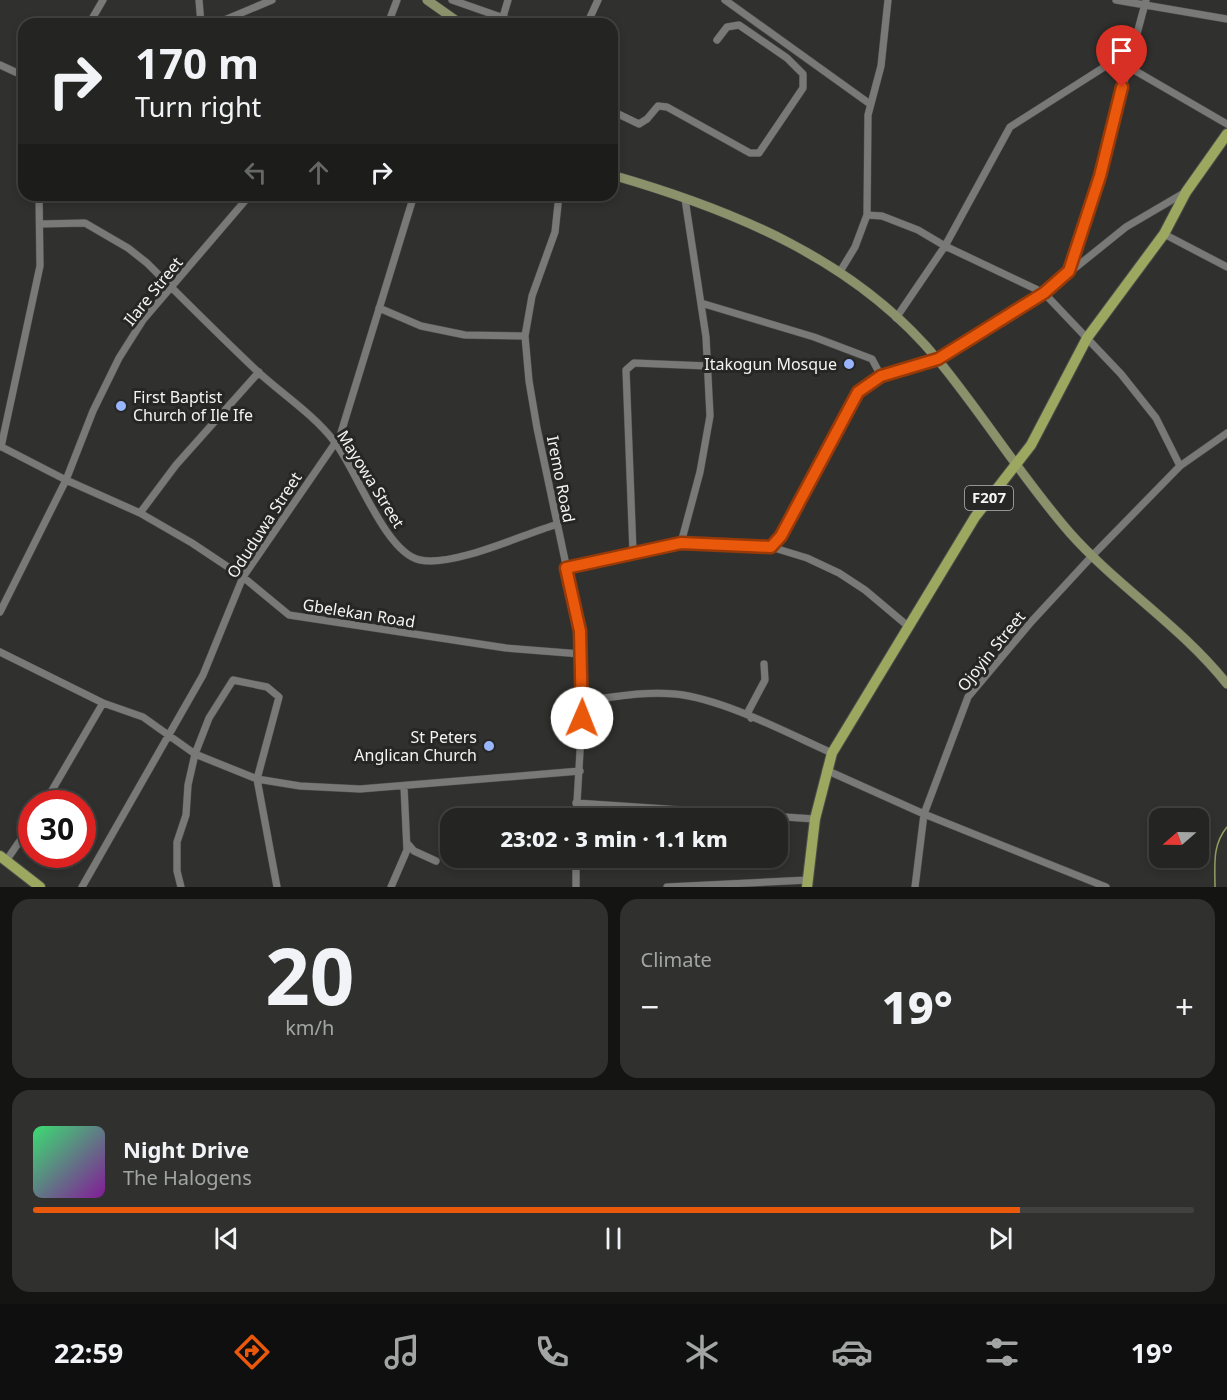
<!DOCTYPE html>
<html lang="en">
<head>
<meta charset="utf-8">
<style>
	body { margin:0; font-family:"Noto Sans",sans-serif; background:#30312f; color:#f1f3f6; height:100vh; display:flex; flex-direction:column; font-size:22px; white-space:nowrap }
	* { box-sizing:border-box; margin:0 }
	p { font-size:20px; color:#a3a5a5 }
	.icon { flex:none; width:33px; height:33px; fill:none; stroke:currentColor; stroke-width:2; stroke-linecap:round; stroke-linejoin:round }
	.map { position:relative; height:887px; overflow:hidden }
	.side { display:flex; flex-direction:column; gap:12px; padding:12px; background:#141413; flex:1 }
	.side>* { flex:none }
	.top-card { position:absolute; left:18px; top:18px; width:600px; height:183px; border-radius:18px; box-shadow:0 3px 9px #0003,0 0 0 2px #414240; background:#242522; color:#f1f3f6; overflow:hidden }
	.needle { width:39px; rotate:250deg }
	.controls { position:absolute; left:1149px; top:808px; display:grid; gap:12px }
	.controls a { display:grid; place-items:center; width:60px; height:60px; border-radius:12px; background:#242522; box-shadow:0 3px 9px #0003,0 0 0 2px #414240; font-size:30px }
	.speed { position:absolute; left:18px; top:790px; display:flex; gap:12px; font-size:30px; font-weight:700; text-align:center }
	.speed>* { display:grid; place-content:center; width:78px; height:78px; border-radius:50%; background:#242522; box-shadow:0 3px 9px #0003,0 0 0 2px #414240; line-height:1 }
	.speed .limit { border:9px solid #d22; background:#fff; color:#111 }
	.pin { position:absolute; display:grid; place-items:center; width:51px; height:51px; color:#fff; margin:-62px -26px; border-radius:50% 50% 50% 0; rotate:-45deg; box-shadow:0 0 6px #0007 }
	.pin .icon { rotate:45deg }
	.me { position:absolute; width:66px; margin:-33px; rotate:1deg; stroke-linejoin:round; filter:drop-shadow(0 0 4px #0008) }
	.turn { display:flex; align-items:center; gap:21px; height:126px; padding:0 18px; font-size:27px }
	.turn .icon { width:78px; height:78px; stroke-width:2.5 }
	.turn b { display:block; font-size:42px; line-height:51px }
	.lanes { display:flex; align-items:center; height:57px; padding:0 18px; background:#0003; justify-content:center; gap:30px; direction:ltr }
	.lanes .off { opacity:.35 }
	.big { font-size:45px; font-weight:800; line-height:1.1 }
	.side .card { flex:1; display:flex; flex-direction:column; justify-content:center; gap:9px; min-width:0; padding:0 21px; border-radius:18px; background:#30312f }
	.side .dial { align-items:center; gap:0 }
	.dial b { font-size:78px; line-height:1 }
	.song { display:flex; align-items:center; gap:18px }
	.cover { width:72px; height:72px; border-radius:9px; background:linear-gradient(135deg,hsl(140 70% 55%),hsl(290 70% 35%)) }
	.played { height:6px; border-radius:3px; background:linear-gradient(90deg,#ea580c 85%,#414240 85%) }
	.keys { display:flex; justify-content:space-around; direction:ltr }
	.heat { display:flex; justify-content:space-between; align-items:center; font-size:33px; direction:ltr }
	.side .tiles { flex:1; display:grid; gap:12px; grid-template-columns:1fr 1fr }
	.card:last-child { grid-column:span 2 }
	.trip { position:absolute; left:440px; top:808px; width:348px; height:60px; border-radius:18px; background:#242522; box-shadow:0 3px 9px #0003,0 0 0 2px #414240; font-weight:800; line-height:60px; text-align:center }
	.tab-bar { display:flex; height:96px; justify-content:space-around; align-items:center; background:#0e0f0e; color:#a3a5a5 }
	.tab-bar .icon { width:42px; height:42px }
	.tab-bar .current { color:#ea580c }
	.tab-bar b { font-size:27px; color:#f1f3f6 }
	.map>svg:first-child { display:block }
</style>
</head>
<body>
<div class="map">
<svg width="1227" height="887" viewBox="0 0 1227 887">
	<rect width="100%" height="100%" fill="#30312e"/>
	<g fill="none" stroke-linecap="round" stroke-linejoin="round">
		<path stroke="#959e60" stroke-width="1.5" d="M1215,887C1215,865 1212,845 1227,827"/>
		<defs>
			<path id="street" d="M199,0L201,24
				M452,0L521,24
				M725,0L870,104
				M1116,0L1227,19
				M503,17L508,0
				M89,24L103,0
				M215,24L272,0
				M388,24L397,0
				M587,24L598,0
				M0,65L24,76
				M1127,66L1227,124
				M612,111L639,124L647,119L658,106L667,107L750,153H759L803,88V74L787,58L739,25L727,27L717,40
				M559,195L555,232L532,296L525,336L529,381L537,428L580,631L583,701L576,819
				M867,215L882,216L918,230L945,246L1044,293L1121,374L1156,418L1180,466
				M40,224L85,223L128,248L147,263C183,299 220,336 257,371C282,394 313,414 334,441C356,468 385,553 420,560C454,567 521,535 555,525
				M1164,234L1227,267
				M841,270L855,247L867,215L868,115L881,66L888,0
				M1069,271L1099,176L1146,0
				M701,303L814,337L872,359L881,376
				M379,308L421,326L465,335L525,336
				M896,318L945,246L1010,127L1131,50
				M0,446L66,480L140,513L192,543L243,577L289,615L506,648L581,654
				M1,447L40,266L39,195
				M140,513L176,465L259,372
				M681,543L700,472L710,416L706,337L685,199
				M771,547L781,536L857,392L881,376L938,359L1044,293L1126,227L1184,193
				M633,552L626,370L634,363L708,366
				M566,568L681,543L771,547L807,558L839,573L865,590L909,627
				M0,612L66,480L93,411L119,358L143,320L250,195
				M0,652L103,703L143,717L195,754L257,779L300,786L360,789L580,771
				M583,701C614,697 644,691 675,694C724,699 787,733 832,753
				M751,718L748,712L765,680L764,664
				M826,770L924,814L1106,887
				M576,803L815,819
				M44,804L103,703
				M407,843L414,851L436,861
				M6,861L32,823
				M82,887L203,675L243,577L340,436L414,195
				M181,887L177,871V842L186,815L188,785L195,754L209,718L233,680L267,687L279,697L257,779L277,887
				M391,887L407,850L404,787
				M576,887V858
				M667,887L808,880
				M915,887L924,814L968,697L1032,621L1093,555L1180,466L1227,433"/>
			<path id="secondary" d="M427,0L461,24
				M612,175C734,210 856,260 938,360C984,416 1022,478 1070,533C1118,587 1182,627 1227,684"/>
			<path id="primary" d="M0,856L40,887
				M807,887L815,819L832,753L975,517L1031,445L1087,338L1164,234L1186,192L1227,134"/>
		</defs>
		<use href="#street" stroke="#4d4e4b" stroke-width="8"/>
		<use href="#secondary" stroke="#4d4e4b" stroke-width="10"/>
		<use href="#primary" stroke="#4d4e4b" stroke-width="12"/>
		<use href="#street" stroke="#797a77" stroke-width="7"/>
		<use href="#secondary" stroke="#8b916b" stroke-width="9"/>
		<use href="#primary" stroke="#9ca85f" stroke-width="10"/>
	</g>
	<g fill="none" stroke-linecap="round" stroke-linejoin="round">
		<defs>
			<path id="route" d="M582,718L580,631L566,568L681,543L771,547L781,536L858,392L881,376L938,359L1044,293L1069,271L1100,176L1122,87"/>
		</defs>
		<use href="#route" stroke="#983908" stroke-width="15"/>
		<use href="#route" stroke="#ea580c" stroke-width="10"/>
	</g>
	<g fill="#99b5fd" stroke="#262724" stroke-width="2">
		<circle cx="849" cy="364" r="6"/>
		<circle cx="121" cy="406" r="6"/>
		<circle cx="489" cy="746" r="6"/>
	</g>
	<g text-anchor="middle" stroke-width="6" stroke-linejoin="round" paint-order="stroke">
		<rect fill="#262724" stroke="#b6b7b5" stroke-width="1.5" x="965" y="486" width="48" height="24" rx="4.5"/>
		<g font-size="15" font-weight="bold" fill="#f4f5f3">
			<text x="989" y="503">F207</text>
		</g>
		<g font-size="16" fill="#f4f5f3" stroke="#262724">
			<text transform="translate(153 291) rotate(-51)" y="6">Ilare Street</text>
			<text transform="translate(371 479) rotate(58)" y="6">Mayowa Street</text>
			<text transform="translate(561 479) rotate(79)" y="6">Iremo Road</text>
			<text transform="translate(264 525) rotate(-57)" y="6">Oduduwa Street</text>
			<text transform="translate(359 613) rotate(9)" y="6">Gbelekan Road</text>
			<text transform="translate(991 651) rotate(-51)" y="6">Ojoyin Street</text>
		</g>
		<g font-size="16" fill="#f4f5f3" stroke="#262724" text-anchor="end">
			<text x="837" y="370">Itakogun Mosque</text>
			<text x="133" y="403" text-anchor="start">First Baptist<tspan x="133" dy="18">Church of Ile Ife</tspan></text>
			<text x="477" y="743">St Peters<tspan x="477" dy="18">Anglican Church</tspan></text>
		</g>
	</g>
</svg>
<div class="controls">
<a><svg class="needle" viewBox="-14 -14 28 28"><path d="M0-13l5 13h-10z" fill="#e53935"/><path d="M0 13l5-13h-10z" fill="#a3a5a5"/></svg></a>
</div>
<div class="speed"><div class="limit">30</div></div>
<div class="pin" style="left:1122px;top:87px;background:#d93025"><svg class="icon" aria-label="arrive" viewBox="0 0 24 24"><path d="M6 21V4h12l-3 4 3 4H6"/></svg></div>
<svg class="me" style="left:582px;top:718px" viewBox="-20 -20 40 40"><circle r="19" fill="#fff"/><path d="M0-13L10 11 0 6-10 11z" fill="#ea580c"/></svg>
<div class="trip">23:02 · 3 min · 1.1 km</div>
<div class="top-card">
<div class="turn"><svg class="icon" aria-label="right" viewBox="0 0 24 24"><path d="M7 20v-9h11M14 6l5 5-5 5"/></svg><div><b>170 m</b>Turn right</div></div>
<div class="lanes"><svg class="icon off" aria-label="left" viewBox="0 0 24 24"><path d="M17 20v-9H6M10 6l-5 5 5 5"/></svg><svg class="icon off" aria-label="ahead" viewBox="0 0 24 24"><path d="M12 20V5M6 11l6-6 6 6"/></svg><svg class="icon" aria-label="right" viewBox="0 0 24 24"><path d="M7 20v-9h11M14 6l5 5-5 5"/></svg></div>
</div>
</div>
<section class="side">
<div class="tiles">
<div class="card dial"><b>20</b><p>km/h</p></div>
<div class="card"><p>Climate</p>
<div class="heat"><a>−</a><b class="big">19°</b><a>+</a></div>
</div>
<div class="card">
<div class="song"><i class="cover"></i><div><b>Night Drive</b><p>The Halogens</p></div></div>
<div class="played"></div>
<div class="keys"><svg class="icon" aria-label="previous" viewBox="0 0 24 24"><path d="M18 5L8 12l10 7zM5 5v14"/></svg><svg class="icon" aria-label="pause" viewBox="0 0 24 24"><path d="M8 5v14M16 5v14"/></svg><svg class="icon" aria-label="next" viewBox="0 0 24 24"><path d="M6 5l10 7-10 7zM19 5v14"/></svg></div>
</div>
</div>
</section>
<nav class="tab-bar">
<b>22:59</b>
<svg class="icon current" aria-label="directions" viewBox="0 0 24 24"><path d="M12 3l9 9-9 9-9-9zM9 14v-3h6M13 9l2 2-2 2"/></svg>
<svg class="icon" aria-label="music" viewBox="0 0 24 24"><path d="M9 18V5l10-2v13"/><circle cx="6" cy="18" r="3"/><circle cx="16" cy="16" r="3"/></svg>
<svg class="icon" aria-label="phone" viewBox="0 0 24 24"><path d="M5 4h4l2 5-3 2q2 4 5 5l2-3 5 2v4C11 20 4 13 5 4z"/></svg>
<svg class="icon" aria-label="climate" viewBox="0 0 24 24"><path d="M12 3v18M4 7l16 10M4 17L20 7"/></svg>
<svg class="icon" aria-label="car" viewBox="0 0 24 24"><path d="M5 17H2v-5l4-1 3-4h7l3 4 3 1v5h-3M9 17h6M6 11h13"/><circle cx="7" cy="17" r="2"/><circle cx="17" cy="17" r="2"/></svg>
<svg class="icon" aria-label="filters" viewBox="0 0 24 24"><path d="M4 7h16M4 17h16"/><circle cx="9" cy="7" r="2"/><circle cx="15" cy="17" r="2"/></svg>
<b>19°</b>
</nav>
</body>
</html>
